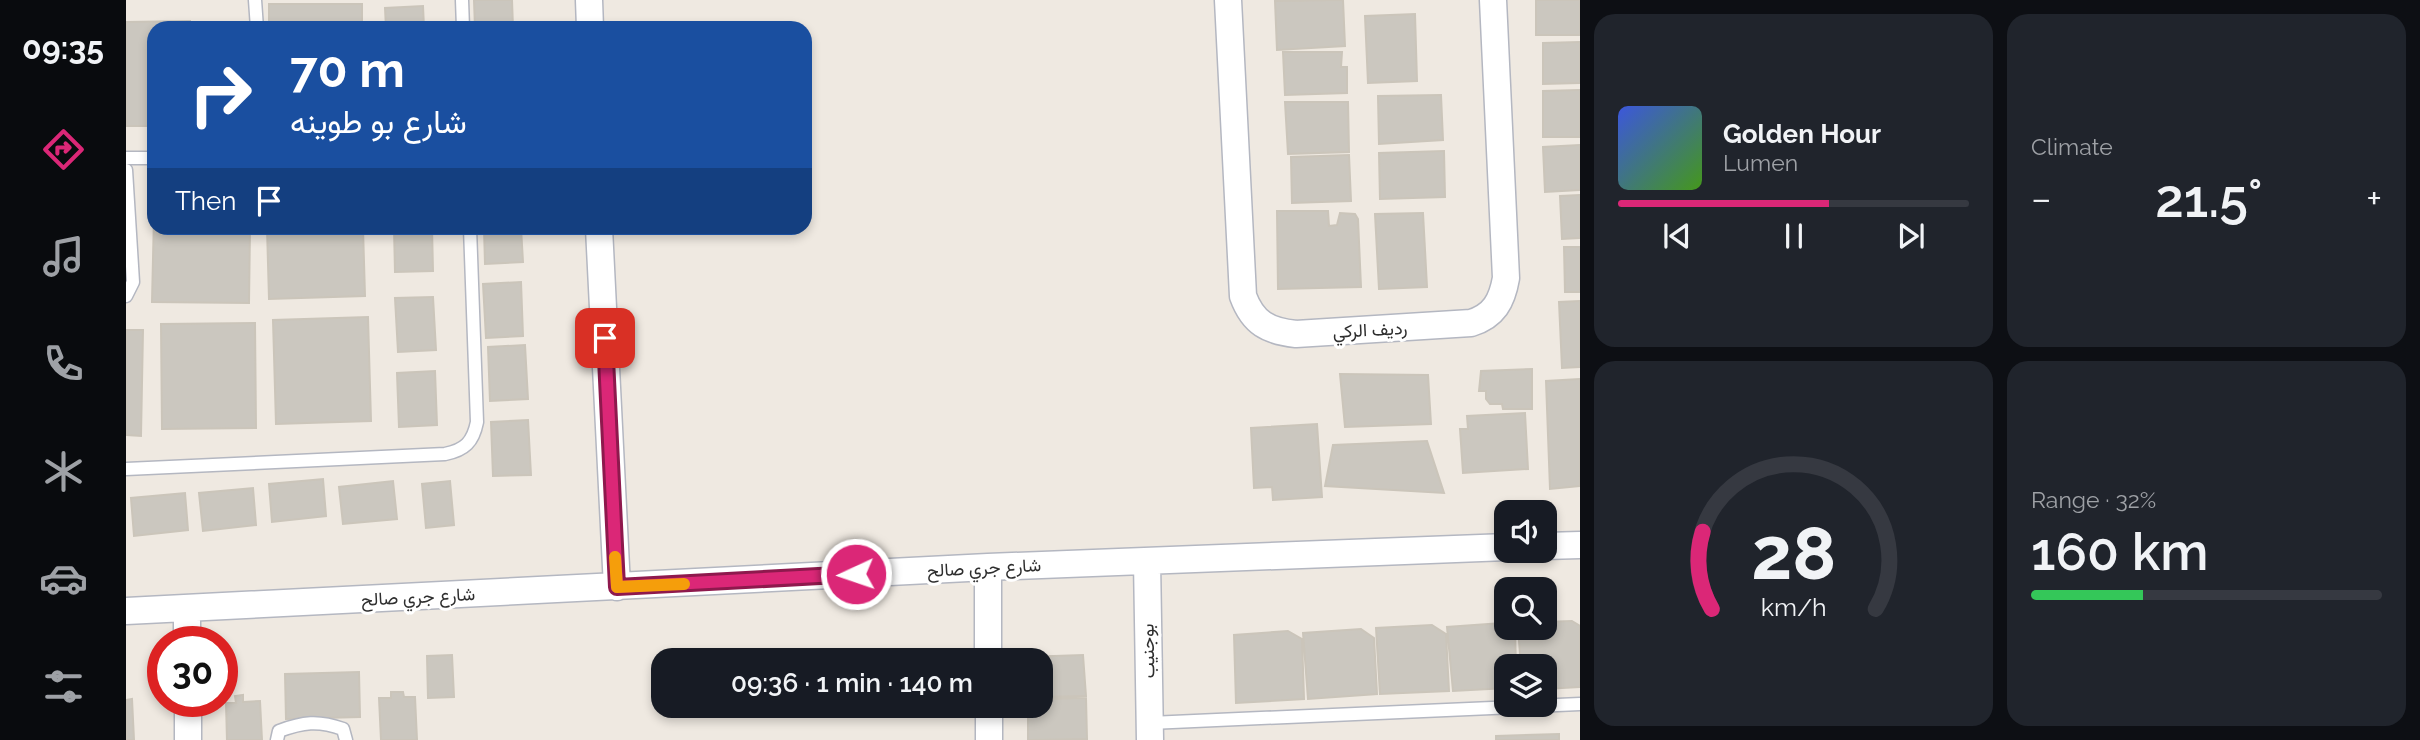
<!DOCTYPE html>
<html lang="en">
<head>
<meta charset="utf-8">
<style>
	body { margin:0; font-family:Raleway,Vazirmatn,sans-serif; background:#20242c; color:#f1f3f6; height:100vh; display:flex; flex-direction:column; font-size:26px; white-space:nowrap }
	* { box-sizing:border-box; margin:0 }
	p { font-size:23px; color:#9ea1a6 }
	.icon { flex:none; width:38px; height:38px; fill:none; stroke:currentColor; stroke-width:2; stroke-linecap:round; stroke-linejoin:round }
	.map { position:relative; flex:1; overflow:hidden }
	.side { display:flex; flex-direction:column; gap:14px; padding:14px; background:#0d0f14; width:840px }
	.side>* { flex:none }
	.banner { position:absolute; left:21px; top:21px; width:665px; height:214px; border-radius:21px; box-shadow:0 4px 10px #0003; background:#1a4fa0; color:#fff; overflow:hidden }
	.fabs { position:absolute; left:1368px; top:500px; display:grid; gap:14px }
	.fabs a { display:grid; place-items:center; width:63px; height:63px; border-radius:14px; background:#171b24; box-shadow:0 4px 10px #0003; font-size:35px }
	.speed { position:absolute; left:21px; top:626px; display:flex; gap:14px; font-size:35px; font-weight:700; text-align:center }
	.speed>* { display:grid; place-content:center; width:91px; height:91px; border-radius:50%; background:#171b24; box-shadow:0 4px 10px #0003; line-height:1 }
	.speed .limit { border:10px solid #d22; background:#fff; color:#111 }
	.pin { position:absolute; display:grid; place-items:center; width:60px; height:60px; color:#fff; margin:-30px; border-radius:14px; box-shadow:0 4px 10px #0006 }
	.me { position:absolute; width:77px; margin:-38px; rotate:267deg; stroke-linejoin:round; filter:drop-shadow(0 0 5px #0008) }
	.turn { display:flex; align-items:center; gap:24px; height:147px; padding:0 28px; font-size:32px }
	.turn .icon { width:91px; height:91px; stroke-width:2.5 }
	.turn b { display:block; font-size:49px; line-height:60px }
	.then { display:flex; align-items:center; height:66px; padding:0 28px; background:#0003; gap:14px; font-size:26px }
	.big { font-size:52px; font-weight:600; line-height:1.1 }
	.side .tile { flex:1; display:flex; flex-direction:column; justify-content:center; gap:10px; min-width:0; padding:0 24px; border-radius:21px; background:#20242c }
	.side .dial { align-items:center; gap:0 }
	.dial svg { height:182px; overflow:visible; fill:none; stroke:#363941; stroke-width:7; stroke-linecap:round; text-anchor:middle }
	.dial text { fill:#f1f3f6; stroke:none }
	.song { display:flex; align-items:center; gap:21px }
	.cover { width:84px; height:84px; border-radius:10px; background:linear-gradient(135deg,hsl(230 70% 55%),hsl(100 70% 35%)) }
	.played { height:7px; border-radius:4px; background:linear-gradient(90deg,#db2777 60%,#363941 60%) }
	.keys { display:flex; justify-content:space-around; direction:ltr }
	.heat { display:flex; justify-content:space-between; align-items:center; font-size:38px; direction:ltr }
	.charge { height:10px; border-radius:5px; background:linear-gradient(90deg,#34c759 32%,#363941 0) }
	.side .tiles { flex:1; display:grid; gap:14px; grid-template-columns:repeat(2,1fr) }
	.trip { position:absolute; left:525px; top:648px; width:402px; height:70px; border-radius:21px; background:#171b24; box-shadow:0 4px 10px #0003; font-weight:600; line-height:70px; text-align:center }
	main { display:flex; flex:1; min-height:0 }
	.tab-bar { display:flex; flex-direction:column; width:126px; justify-content:space-around; align-items:center; background:#090b0e; color:#9ea1a6 }
	.tab-bar .icon { width:49px; height:49px }
	.tab-bar .on { color:#db2777 }
	.tab-bar b { font-size:32px; color:#f1f3f6 }
	.map>svg:first-child { display:block }
</style>
</head>
<body>
<main>
<nav class="tab-bar">
<b>09:35</b>
<svg class="icon on" aria-label="directions" viewBox="0 0 24 24"><path d="M12 3l9 9-9 9-9-9zM9 14v-3h6M13 9l2 2-2 2"/></svg>
<svg class="icon" aria-label="music" viewBox="0 0 24 24"><path d="M9 18V5l10-2v13"/><circle cx="6" cy="18" r="3"/><circle cx="16" cy="16" r="3"/></svg>
<svg class="icon" aria-label="phone" viewBox="0 0 24 24"><path d="M5 4h4l2 5-3 2q2 4 5 5l2-3 5 2v4C11 20 4 13 5 4z"/></svg>
<svg class="icon" aria-label="climate" viewBox="0 0 24 24"><path d="M12 3v18M4 7l16 10M4 17L20 7"/></svg>
<svg class="icon" aria-label="car" viewBox="0 0 24 24"><path d="M5 17H2v-5l4-1 3-4h7l3 4 3 1v5h-3M9 17h6M6 11h13"/><circle cx="7" cy="17" r="2"/><circle cx="17" cy="17" r="2"/></svg>
<svg class="icon" aria-label="filters" viewBox="0 0 24 24"><path d="M4 7h16M4 17h16"/><circle cx="9" cy="7" r="2"/><circle cx="15" cy="17" r="2"/></svg>
</nav>
<div class="map">
<svg width="1454" height="740" viewBox="0 0 1454 740">
	<rect width="100%" height="100%" fill="#efe9e1"/>
	<path fill="#cbc7bf" stroke="#cbc5ba" stroke-width="2" d="M348,0H386L387,28H349Z
		M1217,0L1219,46L1151,50L1149,1Z
		M1410,0H1454V35H1410Z
		M143,4H236V28H143Z
		M297,6L298,28H260L259,8Z
		M1289,14L1291,81L1242,83L1239,16Z
		M64,21V28H28V126H0V22Z
		M1454,42V83L1417,84V43Z
		M1157,52H1216L1215,67H1221V93L1159,95Z
		M1454,90V137H1417V91Z
		M1315,95L1317,140L1253,144L1252,96Z
		M1159,102H1222L1223,152L1162,154Z
		M1454,145V190L1419,192L1417,147Z
		M1318,151L1319,197L1254,199L1253,153Z
		M1223,155L1225,201L1166,203L1165,157Z
		M1454,195V238L1436,239L1434,196Z
		M1151,211H1202L1203,226L1211,225L1214,213L1229,214L1232,219L1235,287L1152,289Z
		M1297,213L1301,287L1253,289L1249,214Z
		M28,215V228H124L123,303L26,302Z
		M141,228H237L239,296L143,299Z
		M268,228H306L307,271L269,272Z
		M358,228H395L397,262L359,264Z
		M1438,247H1454V292H1439Z
		M395,282L397,336L360,338L357,284Z
		M307,297L310,350L272,352L269,298Z
		M1454,301V367L1436,368L1433,302Z
		M242,317L245,421L150,424L147,320Z
		M129,323L130,428L36,429L35,324Z
		M0,330H17L15,436L0,435Z
		M399,345L402,399L364,401L362,347Z
		M1406,369V409H1377L1376,404H1364L1360,399V391H1353L1355,371Z
		M309,371L311,425L273,427L271,373Z
		M1214,374L1302,375L1305,424L1219,427Z
		M1454,379V486L1424,489L1420,381Z
		M1399,413L1402,469L1337,473L1334,429H1342L1341,416Z
		M402,420L405,475L367,476L365,422Z
		M1191,424L1196,497L1147,500L1146,487L1128,488L1125,428Z
		M1301,441L1318,493L1199,486L1207,445Z
		M197,479L200,516L146,522L143,484Z
		M267,481L271,519L217,524L213,487Z
		M324,481L328,525L300,528L296,484Z
		M127,488L130,525L77,531L73,493Z
		M59,493L62,530L8,536L5,498Z
		M1446,621L1454,626V687L1419,689V667H1395L1392,628H1419V622Z
		M1376,623L1381,628L1389,631L1390,667H1381V688L1327,691L1321,627Z
		M1306,625L1320,634L1323,691L1254,694L1250,628Z
		M1235,629L1248,638L1251,694L1182,699L1177,633Z
		M1162,631L1176,639L1178,699L1110,703L1108,635Z
		M326,655L328,697L302,698L301,656Z
		M957,655L960,696L915,697V660H898V657Z
		M233,672L234,717L160,719L159,674Z
		M265,692H277L278,697H289L291,740H255L253,698H265Z
		M117,695V702L134,701L136,740H101L100,703H110L109,696Z
		M960,698L961,739L902,740V705H915V699Z
		M6,699L8,740H0V700Z
		M1433,734V740H1370V736Z"/>
	<g fill="none" stroke-linecap="round" stroke-linejoin="round">
		<defs>
			<path id="lane" d="M129,0L131,28
				M336,0L337,28
				M0,158H28
				M0,170L7,282L0,296
				M0,469L319,454C339,450 347,442 351,422L344,228
				M1024,723L1454,704
				M151,740L153,731C177,722 192,720 217,729L220,740"/>
			<path id="street" d="M463,0L464,28
				M1102,0L1117,296C1127,323 1142,331 1170,334L1345,323C1368,316 1376,301 1380,278L1367,0
				M473,228L491,587
				M1419,546L1454,545
				M1021,561L1024,740
				M862,567V660
				M61,608V642
				M0,611L862,567L1381,547
				M62,702V740
				M863,705V740"/>
		</defs>
		<use href="#lane" stroke="#b4b7c1" stroke-width="15"/>
		<use href="#street" stroke="#b4b7c1" stroke-width="29"/>
		<use href="#lane" stroke="#fff" stroke-width="12"/>
		<use href="#street" stroke="#fff" stroke-width="26"/>
	</g>
	<g fill="none" stroke-linecap="round" stroke-linejoin="round">
		<defs>
			<path id="route" d="M479,338L491,587L730,574"/>
		</defs>
		<use href="#route" stroke="#8e194d" stroke-width="18"/>
		<use href="#route" stroke="#db2777" stroke-width="12"/>
		<path stroke="#f59e0b" stroke-width="12" d="M489,557L491,587L558,584"/>
	</g>
	<g text-anchor="middle" stroke-width="6" stroke-linejoin="round" paint-order="stroke">
		<g font-size="18" fill="#2e2e2e" stroke="#fff">
			<text transform="translate(1244 330) rotate(-3)" y="6">رديف الركي</text>
			<text transform="translate(858 568) rotate(-3)" y="6">شارع جري صالح</text>
			<text transform="translate(292 597) rotate(-3)" y="6">شارع جري صالح</text>
			<text transform="translate(1022 651) rotate(-91)" y="6">بوجنيب</text>
		</g>
	</g>
</svg>
<div class="fabs">
<a><svg class="icon" aria-label="sound" viewBox="0 0 24 24"><path d="M4 9h4l5-4v14l-5-4H4zM17 9q2 3 0 6"/></svg></a>
<a><svg class="icon" aria-label="search" viewBox="0 0 24 24"><circle cx="10" cy="10" r="6"/><path d="M15 15l6 6"/></svg></a>
<a><svg class="icon" aria-label="layers" viewBox="0 0 24 24"><path d="M12 4l9 5-9 5-9-5zM3 14l9 5 9-5"/></svg></a>
</div>
<div class="speed"><div class="limit">30</div></div>
<div class="pin" style="left:479px;top:338px;background:#d93025"><svg class="icon" aria-label="arrive" viewBox="0 0 24 24"><path d="M6 21V4h12l-3 4 3 4H6"/></svg></div>
<svg class="me" style="left:730px;top:574px" viewBox="-20 -20 40 40"><circle r="17" fill="#db2777" stroke="#fff" stroke-width="3"/><path d="M0-11L8 9 0 5-8 9z" fill="#fff"/></svg>
<div class="trip">09:36 · 1 min · 140 m</div>
<div class="banner">
<div class="turn"><svg class="icon" aria-label="right" viewBox="0 0 24 24"><path d="M7 20v-9h11M14 6l5 5-5 5"/></svg><div><b>70 m</b>شارع بو طوينه</div></div>
<div class="then">Then<svg class="icon" aria-label="arrive" viewBox="0 0 24 24"><path d="M6 21V4h12l-3 4 3 4H6"/></svg></div>
</div>
</div>
<section class="side">
<div class="tiles">
<div class="tile">
<div class="song"><i class="cover"></i><div><b>Golden Hour</b><p>Lumen</p></div></div>
<div class="played"></div>
<div class="keys"><svg class="icon" aria-label="previous" viewBox="0 0 24 24"><path d="M18 5L8 12l10 7zM5 5v14"/></svg><svg class="icon" aria-label="pause" viewBox="0 0 24 24"><path d="M8 5v14M16 5v14"/></svg><svg class="icon" aria-label="next" viewBox="0 0 24 24"><path d="M6 5l10 7-10 7zM19 5v14"/></svg></div>
</div>
<div class="tile"><p>Climate</p>
<div class="heat"><a>−</a><b class="big">21.5°</b><a>+</a></div>
</div>
<div class="tile dial"><svg viewBox="0 0 100 80">
<path d="M14 69A42 42 0 1 1 86 69"/>
<path d="M14 69A42 42 0 0 1 10 35" stroke="#db2777"/>
<text x="50" y="56" font-size="32" font-weight="700">28</text>
<text x="50" y="72" font-size="11">km/h</text>
</svg></div>
<div class="tile"><p>Range · 32%</p><b class="big">160 km</b><div class="charge"></div></div>
</div>
</section>
</main>
</body>
</html>
